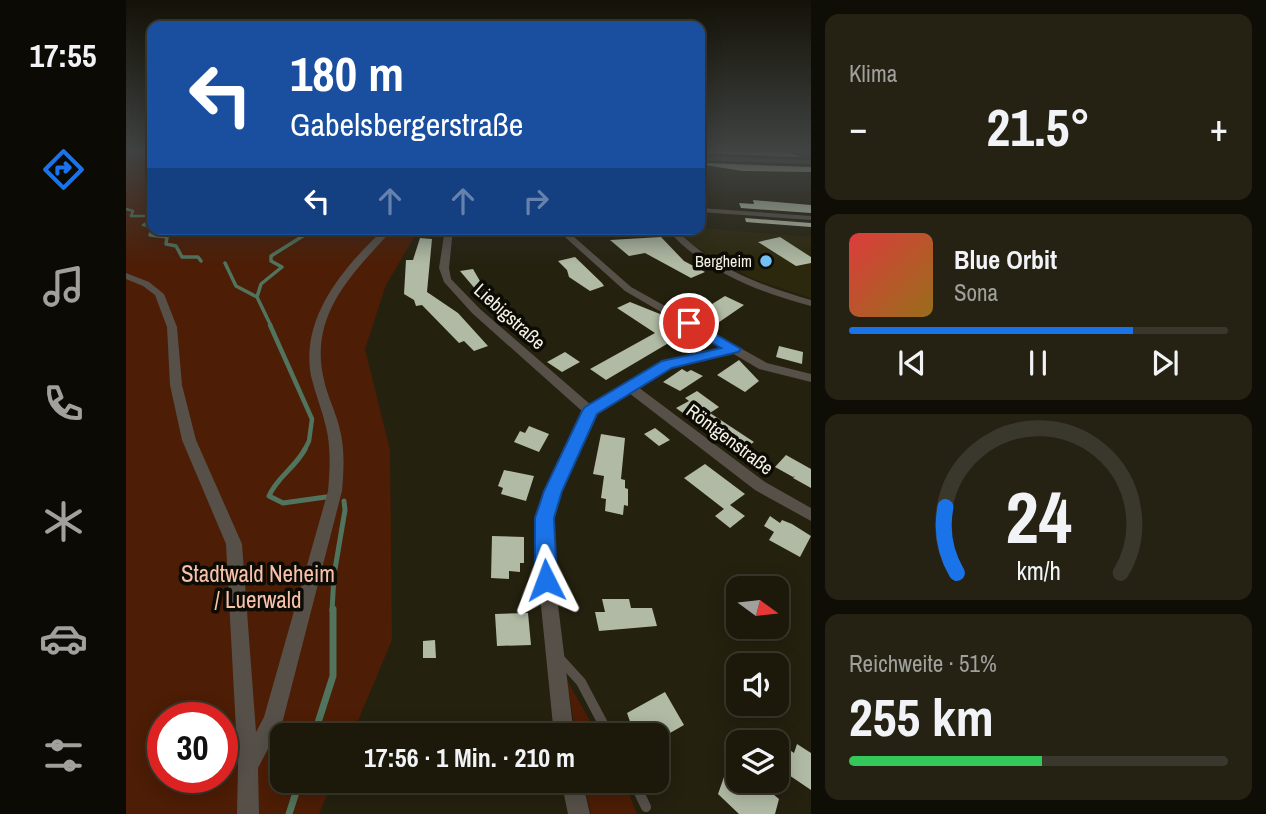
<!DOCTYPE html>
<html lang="de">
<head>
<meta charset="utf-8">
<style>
	body { margin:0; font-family:"Archivo Narrow",sans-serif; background:#252214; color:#f1f3f6; height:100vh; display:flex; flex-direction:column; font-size:26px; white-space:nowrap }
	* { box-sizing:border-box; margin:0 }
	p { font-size:23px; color:#a0a09d }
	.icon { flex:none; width:38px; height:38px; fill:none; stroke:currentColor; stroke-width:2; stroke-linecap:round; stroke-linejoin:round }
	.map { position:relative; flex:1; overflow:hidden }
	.details { display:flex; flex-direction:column; gap:14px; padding:14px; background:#0f0e06; width:455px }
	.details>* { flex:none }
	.banner { position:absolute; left:21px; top:21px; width:558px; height:214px; border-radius:14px; box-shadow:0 4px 18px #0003,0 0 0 2px #3a382c; background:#1a4fa0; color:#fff; overflow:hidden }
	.needle { width:46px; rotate:105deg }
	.tools { position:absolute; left:600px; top:576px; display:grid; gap:14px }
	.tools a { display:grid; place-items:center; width:63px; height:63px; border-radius:14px; background:#1c190b; box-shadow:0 4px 18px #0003,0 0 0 2px #3a382c; font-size:35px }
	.speed { position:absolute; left:21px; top:702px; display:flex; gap:14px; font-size:35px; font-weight:700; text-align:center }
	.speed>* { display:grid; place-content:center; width:91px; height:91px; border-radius:50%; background:#1c190b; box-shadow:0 4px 18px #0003,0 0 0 2px #3a382c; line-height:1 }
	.speed .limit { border:10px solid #d22; background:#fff; color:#111 }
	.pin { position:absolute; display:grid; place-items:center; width:60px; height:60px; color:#fff; margin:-30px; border:4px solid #fff; border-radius:50%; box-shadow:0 2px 7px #0007 }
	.me { position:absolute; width:77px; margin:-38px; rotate:357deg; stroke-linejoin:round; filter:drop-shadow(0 0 5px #0008) }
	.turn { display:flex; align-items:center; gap:24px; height:147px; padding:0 28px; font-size:32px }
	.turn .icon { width:91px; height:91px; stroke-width:2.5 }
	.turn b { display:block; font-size:49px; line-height:60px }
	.lanes { display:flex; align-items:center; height:66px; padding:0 28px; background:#0003; justify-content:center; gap:35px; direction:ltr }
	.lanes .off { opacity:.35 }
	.big { font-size:52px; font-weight:700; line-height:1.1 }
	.details .card { flex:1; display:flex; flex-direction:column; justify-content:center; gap:10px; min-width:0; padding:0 24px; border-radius:14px; background:#252214 }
	.details .dial { align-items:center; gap:0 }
	.dial svg { height:182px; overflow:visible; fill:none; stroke:#3a382c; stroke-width:7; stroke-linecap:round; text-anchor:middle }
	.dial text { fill:#f1f3f6; stroke:none }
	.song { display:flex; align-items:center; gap:21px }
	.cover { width:84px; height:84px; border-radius:10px; background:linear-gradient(135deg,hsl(0 70% 55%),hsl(40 70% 35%)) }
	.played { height:7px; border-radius:4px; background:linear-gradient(90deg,#1a73e8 75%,#3a382c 75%) }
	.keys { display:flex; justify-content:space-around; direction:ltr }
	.heat { display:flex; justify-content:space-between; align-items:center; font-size:38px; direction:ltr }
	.charge { height:10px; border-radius:5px; background:linear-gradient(90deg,#34c759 51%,#3a382c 0) }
	.trip { position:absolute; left:144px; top:723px; width:399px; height:70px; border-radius:14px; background:#1c190b; box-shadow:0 4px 18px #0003,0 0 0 2px #3a382c; font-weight:700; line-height:70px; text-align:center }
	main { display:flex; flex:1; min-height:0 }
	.menu { display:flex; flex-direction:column; width:126px; justify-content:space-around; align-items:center; background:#0b0a04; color:#a0a09d }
	.menu .icon { width:49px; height:49px }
	.menu .on { color:#1a73e8 }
	.menu b { font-size:32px; color:#f1f3f6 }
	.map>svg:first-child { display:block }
</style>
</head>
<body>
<main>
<nav class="menu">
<b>17:55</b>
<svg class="icon on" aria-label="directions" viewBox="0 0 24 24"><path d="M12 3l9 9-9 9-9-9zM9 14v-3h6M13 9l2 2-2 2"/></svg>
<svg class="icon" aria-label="music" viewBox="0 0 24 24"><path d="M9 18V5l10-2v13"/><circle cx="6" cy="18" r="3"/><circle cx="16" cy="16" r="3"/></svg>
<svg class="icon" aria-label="phone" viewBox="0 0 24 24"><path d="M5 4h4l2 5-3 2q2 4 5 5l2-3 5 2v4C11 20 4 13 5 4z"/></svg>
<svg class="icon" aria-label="climate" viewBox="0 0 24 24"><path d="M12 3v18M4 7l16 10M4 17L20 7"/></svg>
<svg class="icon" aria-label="car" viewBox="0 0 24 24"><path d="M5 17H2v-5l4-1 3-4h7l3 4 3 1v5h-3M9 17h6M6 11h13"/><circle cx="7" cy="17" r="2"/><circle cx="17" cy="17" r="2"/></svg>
<svg class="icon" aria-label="filters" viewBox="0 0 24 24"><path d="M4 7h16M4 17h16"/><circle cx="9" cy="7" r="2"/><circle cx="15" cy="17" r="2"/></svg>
</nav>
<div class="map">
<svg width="685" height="814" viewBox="0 0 685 814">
	<rect width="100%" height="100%" fill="#25210f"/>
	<path fill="#2c280e" d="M574,228L685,237V298L627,279L563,243L553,229Z"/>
	<path fill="#4d1d05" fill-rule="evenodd" d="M0,151H26V229H293L260,285L239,349L264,450L266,640L226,735H156V780L207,781L193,814H0ZM37,718H96V777H37Z
		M441,680L472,735H450Z
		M457,781H498L511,814H465Z"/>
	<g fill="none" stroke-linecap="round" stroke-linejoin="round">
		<path stroke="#50745d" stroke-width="2.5" d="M0,209L7,211L5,216H26
			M26,219L17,225L26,227"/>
		<path stroke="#50745d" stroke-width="3.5" d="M27,229L24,235L41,237L40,244L50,246L56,257H72L75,261
			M99,263L110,286L131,297
			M145,326L131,297L135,284L156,267L145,261V256L188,229"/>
		<path stroke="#50745d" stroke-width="4.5" d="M144,325L186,419L183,441L178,451"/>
		<path stroke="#50745d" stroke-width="5" d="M179,449C169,468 151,477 143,496L157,503L200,497
			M206,611L208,575L219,510L218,501"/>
		<path stroke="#50745d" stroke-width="7" d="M188,735L207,676V609
			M163,814L174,780"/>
	</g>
	<path fill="#b0baa4" d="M577,151H657L676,157L577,153Z
		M579,163L685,167V172L617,171L579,165Z
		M627,200L685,205V213L615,208L613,203L628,204Z
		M619,218L685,223V227L620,222Z
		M535,237L558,261L579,272L565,278L519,253L503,256L484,240Z
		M654,237L685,257V263L670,266L632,242Z
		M294,238L306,239L301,292L332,313L362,346L348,351L338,341L333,343L296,305L290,306L288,300L278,294L280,260H287Z
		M449,257L476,283L478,286L464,291L443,277L441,270L432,261Z
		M347,269L366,302L362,304L334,271Z
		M599,296L618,305L586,327L546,307L559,300L578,309Z
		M504,302L534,314L563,331L480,380L464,369L529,333L491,308Z
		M653,346L677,352L676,364L650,357Z
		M439,352L454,362L436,372L421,362Z
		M613,360L633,381L619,392L591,375Z
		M556,369L561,372L565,370L577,376L554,391L537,382Z
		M571,391L593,407L584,413L628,442L613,452L572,419L568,421L550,408L563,401L559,398Z
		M403,426L423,434L413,452L388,442L394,431L399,433Z
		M529,428L538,435L544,440L533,446L518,434Z
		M475,434L499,438L495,479L499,480V488L502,489V506L498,505L497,515L479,511L480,499L475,498L478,476L467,474Z
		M660,455L685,469V488L667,478L669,476L667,477L649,467Z
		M579,464L619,494L604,505L619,516L604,528L589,516L598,509L558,478Z
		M378,470L408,476L400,501L375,494L377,488L372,486Z
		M644,516L654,523L656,520L666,524L685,536L674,557L643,540L648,532L638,526Z
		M366,536L398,537V563H394V572L383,571V579L365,578Z
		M476,599H503L505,608H526L531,626L473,631L469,612H479Z
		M402,613L405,645L371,646L369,614Z
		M309,640L310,658H297V641Z
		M539,692L558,725L537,737L530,727L508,733L501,713Z
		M655,744L668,753L671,744L685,753V790L651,767Z
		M604,760L612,767V780H630L653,799L649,814H613L592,794Z"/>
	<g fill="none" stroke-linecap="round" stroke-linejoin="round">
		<path stroke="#565049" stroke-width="10" d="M435,660L455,682L483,735
			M507,780L520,807"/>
		<path fill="#565049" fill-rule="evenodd" d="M574,156L685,160V164L574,160Z
			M574,208L685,216V220L574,212Z
			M258,229H267C228,272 182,314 198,380C201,395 209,410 213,426C219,447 218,469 216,491L157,720L132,768L133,814H111L112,767L100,544L56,440L44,385L41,327L29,295L17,286L0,279V273L23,282L38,294L51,327L56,385L70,440L116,544L130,732L138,717L202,491C204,470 205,448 200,427C196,410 189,393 185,376C174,317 218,267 258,229Z
			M319,229H327L323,268L325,279L354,309L465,405L538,361L597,348L499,291L430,229H439L505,287L641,363L685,374V382L633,369L606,353L546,367L512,387L639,482L685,508V521L629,490L503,393L469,414L434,491L426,518V556L448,735H428L410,556L412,518L420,491L457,412L346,313L318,282L313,268Z
			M541,229H550C583,266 638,287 685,300V306C635,293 575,270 541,229Z
			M435,780H456L464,814H442Z"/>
	</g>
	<linearGradient id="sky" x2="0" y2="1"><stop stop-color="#141208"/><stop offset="0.57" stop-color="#404342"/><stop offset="1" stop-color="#404342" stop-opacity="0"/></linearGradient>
	<rect width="685" height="265" fill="url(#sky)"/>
	<path fill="#1a73e8" stroke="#114b97" stroke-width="2" d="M563,319L615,349L612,352L546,368L471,414L436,491L428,518L431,580L427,587L420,590L413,587L409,580V518L418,491L456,411L459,407L536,361L595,348L558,326L556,323Z"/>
	<circle fill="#72c1f5" stroke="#0c0b04" stroke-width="2.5" cx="640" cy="261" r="7"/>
	<g text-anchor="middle" stroke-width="7" stroke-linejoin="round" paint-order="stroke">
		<g font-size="16" fill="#f5f3e7" stroke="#0c0b04" text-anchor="end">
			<text x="626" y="267">Bergheim</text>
		</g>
		<g font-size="19" fill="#f5f3e7" stroke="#0c0b04">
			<text transform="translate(384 316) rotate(42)" y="7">Liebigstraße</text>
			<text transform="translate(604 439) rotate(37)" y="7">Röntgenstraße</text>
		</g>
		<g font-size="23" fill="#f8c1ab" stroke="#0c0b04">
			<text x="132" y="582">Stadtwald Neheim<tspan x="132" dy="26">/ Luerwald</tspan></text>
		</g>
	</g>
</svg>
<div class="tools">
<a><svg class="needle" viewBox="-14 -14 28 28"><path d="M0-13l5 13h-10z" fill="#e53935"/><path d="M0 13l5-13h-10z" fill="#a0a09d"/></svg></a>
<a><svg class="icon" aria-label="sound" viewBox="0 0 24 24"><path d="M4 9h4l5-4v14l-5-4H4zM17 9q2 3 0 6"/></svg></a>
<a><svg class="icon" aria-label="layers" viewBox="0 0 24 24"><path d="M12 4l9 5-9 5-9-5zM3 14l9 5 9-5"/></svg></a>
</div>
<div class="speed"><div class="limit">30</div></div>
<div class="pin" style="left:563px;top:323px;background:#d93025"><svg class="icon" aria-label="arrive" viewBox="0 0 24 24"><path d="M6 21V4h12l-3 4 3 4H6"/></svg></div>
<svg class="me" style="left:420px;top:580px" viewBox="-20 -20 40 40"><path d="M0-17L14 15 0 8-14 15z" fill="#1a73e8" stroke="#fff" stroke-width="4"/></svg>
<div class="trip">17:56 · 1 Min. · 210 m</div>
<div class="banner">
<div class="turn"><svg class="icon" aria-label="left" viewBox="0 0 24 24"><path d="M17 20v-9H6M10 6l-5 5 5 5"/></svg><div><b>180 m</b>Gabelsbergerstraße</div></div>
<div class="lanes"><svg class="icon" aria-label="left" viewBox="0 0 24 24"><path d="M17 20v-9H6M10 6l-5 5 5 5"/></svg><svg class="icon off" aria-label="ahead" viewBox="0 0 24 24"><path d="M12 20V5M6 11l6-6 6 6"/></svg><svg class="icon off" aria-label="ahead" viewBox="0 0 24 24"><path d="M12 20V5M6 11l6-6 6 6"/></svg><svg class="icon off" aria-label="right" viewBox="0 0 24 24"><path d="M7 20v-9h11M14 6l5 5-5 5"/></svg></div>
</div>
</div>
<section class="details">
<div class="card"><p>Klima</p>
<div class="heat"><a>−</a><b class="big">21.5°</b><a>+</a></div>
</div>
<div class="card">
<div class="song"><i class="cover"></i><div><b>Blue Orbit</b><p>Sona</p></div></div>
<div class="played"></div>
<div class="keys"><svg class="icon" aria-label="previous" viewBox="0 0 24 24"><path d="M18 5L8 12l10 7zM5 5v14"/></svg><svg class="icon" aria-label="pause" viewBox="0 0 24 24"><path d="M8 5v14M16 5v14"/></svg><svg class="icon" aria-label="next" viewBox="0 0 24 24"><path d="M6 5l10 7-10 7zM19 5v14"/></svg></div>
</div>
<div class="card dial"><svg viewBox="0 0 100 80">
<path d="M14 69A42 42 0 1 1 86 69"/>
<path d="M14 69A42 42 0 0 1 9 40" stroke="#1a73e8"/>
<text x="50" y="56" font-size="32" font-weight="700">24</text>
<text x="50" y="72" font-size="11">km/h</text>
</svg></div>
<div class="card"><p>Reichweite · 51%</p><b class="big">255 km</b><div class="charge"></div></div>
</section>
</main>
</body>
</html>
